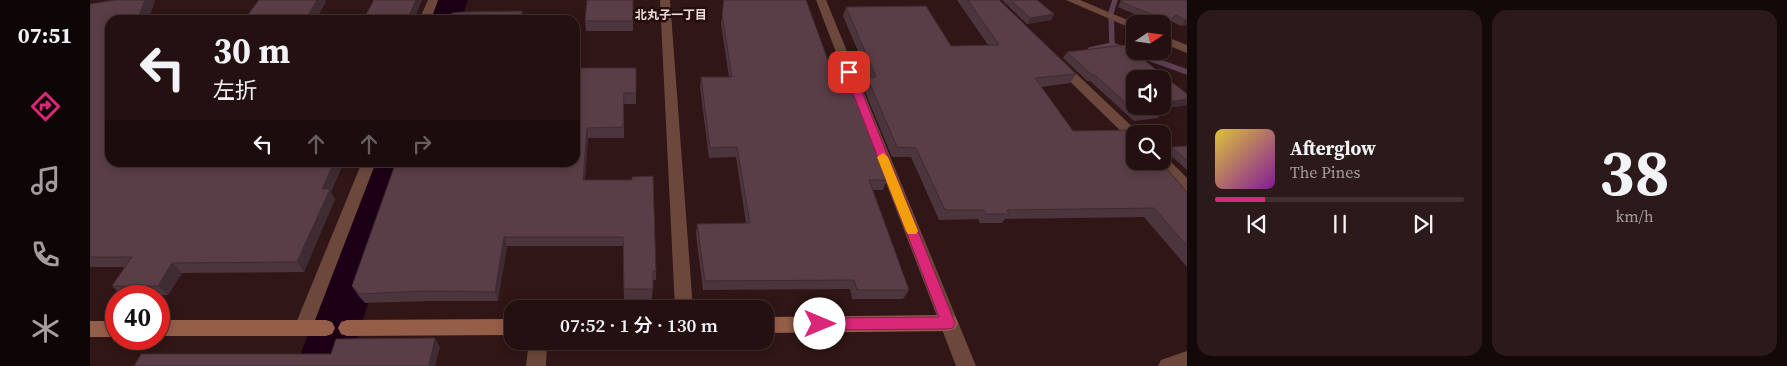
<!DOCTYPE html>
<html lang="ja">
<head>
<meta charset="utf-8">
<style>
	body { margin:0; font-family:"Source Serif 4","Noto Sans JP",serif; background:#2c1919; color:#f1f3f6; height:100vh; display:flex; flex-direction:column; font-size:19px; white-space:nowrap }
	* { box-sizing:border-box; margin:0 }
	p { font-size:16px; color:#a39d9f }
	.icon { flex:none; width:28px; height:28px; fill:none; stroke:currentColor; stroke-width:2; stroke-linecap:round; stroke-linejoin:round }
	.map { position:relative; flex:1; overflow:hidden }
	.drawer { display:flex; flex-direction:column; gap:10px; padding:10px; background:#140909; width:600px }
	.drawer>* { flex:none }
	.guide { position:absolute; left:15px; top:15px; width:475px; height:152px; border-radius:15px; box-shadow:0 2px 8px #0003,0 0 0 1px #413030; background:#241010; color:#f1f3f6; overflow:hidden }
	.needle { width:32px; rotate:77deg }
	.tools { position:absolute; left:1036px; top:15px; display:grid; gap:10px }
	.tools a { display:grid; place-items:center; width:45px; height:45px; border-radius:10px; background:#241010; box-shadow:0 2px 8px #0003,0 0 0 1px #413030; font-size:25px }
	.speed { position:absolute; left:15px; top:285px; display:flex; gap:10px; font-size:25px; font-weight:700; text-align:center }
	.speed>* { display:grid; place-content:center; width:65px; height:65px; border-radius:50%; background:#241010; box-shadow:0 2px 8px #0003,0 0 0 1px #413030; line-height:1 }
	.speed .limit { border:8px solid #d22; background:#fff; color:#111 }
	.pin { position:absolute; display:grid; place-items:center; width:42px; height:42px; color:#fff; margin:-21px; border-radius:10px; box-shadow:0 2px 8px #0006 }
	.me { position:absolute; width:55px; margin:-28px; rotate:90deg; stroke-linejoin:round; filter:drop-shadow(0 0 4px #0008) }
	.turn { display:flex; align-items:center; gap:18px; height:105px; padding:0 25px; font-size:22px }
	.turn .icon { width:65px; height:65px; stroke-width:2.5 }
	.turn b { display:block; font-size:35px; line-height:42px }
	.lanes { display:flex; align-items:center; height:48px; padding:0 25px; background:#0003; justify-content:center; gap:25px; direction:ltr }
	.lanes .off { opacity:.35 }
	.drawer .card { flex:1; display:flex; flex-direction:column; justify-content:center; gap:8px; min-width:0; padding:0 18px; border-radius:15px; background:#2c1919 }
	.drawer .dial { align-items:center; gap:0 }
	.dial b { font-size:65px; line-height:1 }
	.song { display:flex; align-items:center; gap:15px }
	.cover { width:60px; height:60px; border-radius:8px; background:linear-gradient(135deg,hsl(50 70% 55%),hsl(290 70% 35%)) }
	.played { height:5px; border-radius:2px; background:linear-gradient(90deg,#db2777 20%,#413030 20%) }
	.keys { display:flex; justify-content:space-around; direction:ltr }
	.drawer .tiles { flex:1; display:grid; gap:10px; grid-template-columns:repeat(2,1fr) }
	.trip { position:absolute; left:414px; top:300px; width:270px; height:50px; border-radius:15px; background:#241010; box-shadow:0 2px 8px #0003,0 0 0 1px #413030; font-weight:600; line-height:50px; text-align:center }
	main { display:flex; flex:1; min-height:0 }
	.dock { display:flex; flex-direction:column; width:90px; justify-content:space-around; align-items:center; background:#0e0606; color:#a39d9f }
	.dock .icon { width:35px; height:35px }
	.dock .on { color:#db2777 }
	.dock b { font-size:22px; color:#f1f3f6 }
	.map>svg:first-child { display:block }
</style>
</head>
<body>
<main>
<nav class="dock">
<b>07:51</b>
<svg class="icon on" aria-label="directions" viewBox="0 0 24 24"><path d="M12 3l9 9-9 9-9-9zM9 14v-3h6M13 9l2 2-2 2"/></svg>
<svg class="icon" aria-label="music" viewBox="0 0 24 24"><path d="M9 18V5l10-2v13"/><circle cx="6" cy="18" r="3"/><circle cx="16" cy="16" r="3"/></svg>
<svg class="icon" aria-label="phone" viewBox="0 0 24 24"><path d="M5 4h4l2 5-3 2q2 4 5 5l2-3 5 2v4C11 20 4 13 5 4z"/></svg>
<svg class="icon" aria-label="climate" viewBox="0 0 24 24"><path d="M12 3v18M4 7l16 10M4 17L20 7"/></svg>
</nav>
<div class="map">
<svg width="1097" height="366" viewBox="0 0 1097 366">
	<rect width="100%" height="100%" fill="#301616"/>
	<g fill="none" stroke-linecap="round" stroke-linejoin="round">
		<path stroke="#5b4151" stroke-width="5.5" d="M1022,45L1021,13L1025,0
			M1000,50L1022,45L1097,72"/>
		<path fill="#1c0016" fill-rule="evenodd" d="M348,0H378L371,20H339Z
			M284,162H324L258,366H206Z"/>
		<path fill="#6b483b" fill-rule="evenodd" d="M338,0H348L341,20H329Z
			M570,0H580L603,309H585Z
			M726,0H736L886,366H866Z
			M976,0H990L1047,24H1045V30Z
			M1072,35L1097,45V53L1072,43Z
			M970,61L974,62L1050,134H1045V142L1040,140L966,68L964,65L966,62Z
			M1072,156L1076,157L1097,178V193L1092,191L1066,165L1064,161H1072Z
			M272,162H286L222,328L219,334L213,336L207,334L204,328Z
			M439,341H457L456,366H436Z
			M1097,351V366H1068L1071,360Z"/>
		<path fill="#955e49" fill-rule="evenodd" d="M859,315L865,317L868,323L865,329L859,331L675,333V317Z
			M422,319V335L257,336L251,334L248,328L251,322L257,320Z
			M69,320H236L242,322L245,328L242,334L236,336H69Z
			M0,321H26V337H0Z"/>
	</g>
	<path fill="#4d353d" d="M543,0V31H496L495,21Z
		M634,0L744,77L788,147L786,151L797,180L793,190H783L819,290L813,299H762L760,289L613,290L606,234L607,224L656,223L646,157L619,158L610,87L611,77H639L631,24Z
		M867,0H909L986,74L980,83L951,87L983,131L1097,192V267L1054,217L915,219L912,223H890L888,219L849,220L821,157H802L773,87L777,77H779L753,16L756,7L861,46L898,45Z
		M912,0H947L964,14L961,20L937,24Z
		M1031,0H1097V25L1091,26L1081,21L1075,27L1072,26V24H1068L1028,7Z
		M65,1L58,19L20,162H254L241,192L245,199L214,272L92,273L78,295L33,296L22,286L35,267H0V4Z
		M977,52L1097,105L1071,109L1074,111L1068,118L1044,121L1000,81H997L973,58Z
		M485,68H546V104H534V138H498L495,180L566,271V280H563L562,299H534L533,246H417L408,301H340L275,303L268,295L262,286Z
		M1097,146V170L1077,152L1082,147Z"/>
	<path fill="#3f2b32" d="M55,0H64L65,1L58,20L48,18Z
		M225,0H235L236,2L226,20H215Z
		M326,0H332L324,20H317Z
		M432,11L433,20H430Z
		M964,14L961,20L937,24L940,18Z
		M1095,20H1097V25L1091,26Z
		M1097,99V105L1060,110L1063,106H1072V103Z
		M497,128L498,138L494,191L493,180Z
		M244,162H254L241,192L245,199L214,272L207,262L232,189Z
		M414,237L417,246L408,301L405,292Z
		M82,263L92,273L78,295L68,286Z
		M345,338L350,347L345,366H339Z"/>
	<path fill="#5a3e47" stroke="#3f2b32" d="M25,0H55L48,18L87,19L86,20H20V162H244L232,189H240L207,262L82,263L68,286H22L42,257H0V4Z
		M169,0H227L215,20H154Z
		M284,0H326L317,20H273Z
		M497,0H543V21H495Z
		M634,0H716L744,77H760L788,147H784L797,180H779L819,290H767L764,280L615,281L607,224L660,223L647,147L620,148L611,77H642L632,14Z
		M878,0H909L986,74L945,78L983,131L1043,130L1046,134H1045V161H1070L1097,192V246L1064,208L917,210L919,214H896L894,210H855L826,148L807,147L777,77H786L756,7L836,6L861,46L909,45Z
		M921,0H947L964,14L940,18Z
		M1032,0H1097V20H1095L1086,15L1079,21L1031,2Z
		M432,11L430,20H360L362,13L373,12Z
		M1035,45L1097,94V99L1072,103V79H1045V106H1068L1074,111L1049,115L1005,75H1002L977,52Z
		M485,68H546V93H534L533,127L497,128L493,180H542V177L563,176L566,271H563V289H534L533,237H414L405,292L335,291L269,294L262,286L306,162H485Z
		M1097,146V161L1082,147Z
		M345,338L339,366H44L51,354H241L246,339Z"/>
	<path fill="#db2777" stroke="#8e194d" d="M759,69L764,72L865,323L863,328L858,329L730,330L725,329L723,324L725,320L730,318L849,317L755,72Z"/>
	<path fill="#f59e0b" d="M793,153L798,157L828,231L826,234H818L816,231L787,157Z"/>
	<g text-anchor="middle" stroke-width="5" stroke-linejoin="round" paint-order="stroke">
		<g font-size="12" font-weight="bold" fill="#eddada" stroke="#250d0d">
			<text x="581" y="19">北丸子一丁目</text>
		</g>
	</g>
</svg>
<div class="tools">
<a><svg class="needle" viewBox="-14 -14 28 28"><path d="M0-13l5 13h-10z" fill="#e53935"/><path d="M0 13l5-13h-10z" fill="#a39d9f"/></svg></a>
<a><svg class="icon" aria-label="sound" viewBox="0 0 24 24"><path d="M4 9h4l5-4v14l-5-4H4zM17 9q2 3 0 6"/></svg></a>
<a><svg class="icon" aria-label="search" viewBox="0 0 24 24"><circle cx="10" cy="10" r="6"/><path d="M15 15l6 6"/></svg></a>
</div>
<div class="speed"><div class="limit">40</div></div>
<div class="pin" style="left:759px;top:72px;background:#d93025"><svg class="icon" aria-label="arrive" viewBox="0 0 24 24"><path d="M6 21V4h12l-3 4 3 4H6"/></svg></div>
<svg class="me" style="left:730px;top:324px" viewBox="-20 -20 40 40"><circle r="19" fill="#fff"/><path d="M0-13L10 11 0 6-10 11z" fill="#db2777"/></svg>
<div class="trip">07:52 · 1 分 · 130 m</div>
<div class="guide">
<div class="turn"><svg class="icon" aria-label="left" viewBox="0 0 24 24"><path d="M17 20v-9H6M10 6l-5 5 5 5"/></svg><div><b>30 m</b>左折</div></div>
<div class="lanes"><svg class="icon" aria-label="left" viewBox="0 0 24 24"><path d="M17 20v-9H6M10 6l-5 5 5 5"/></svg><svg class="icon off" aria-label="ahead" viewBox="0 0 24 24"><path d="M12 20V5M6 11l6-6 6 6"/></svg><svg class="icon off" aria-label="ahead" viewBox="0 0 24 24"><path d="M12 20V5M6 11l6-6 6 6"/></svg><svg class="icon off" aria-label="right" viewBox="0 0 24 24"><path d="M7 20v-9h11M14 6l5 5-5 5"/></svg></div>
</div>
</div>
<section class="drawer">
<div class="tiles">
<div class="card">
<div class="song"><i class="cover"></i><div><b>Afterglow</b><p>The Pines</p></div></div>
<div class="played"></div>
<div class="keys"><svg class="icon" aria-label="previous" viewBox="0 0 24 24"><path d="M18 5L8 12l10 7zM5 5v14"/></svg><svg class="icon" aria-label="pause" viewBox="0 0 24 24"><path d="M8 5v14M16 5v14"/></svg><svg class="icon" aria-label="next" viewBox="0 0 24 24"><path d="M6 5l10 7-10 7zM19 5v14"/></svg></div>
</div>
<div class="card dial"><b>38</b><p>km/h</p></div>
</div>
</section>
</main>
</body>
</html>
